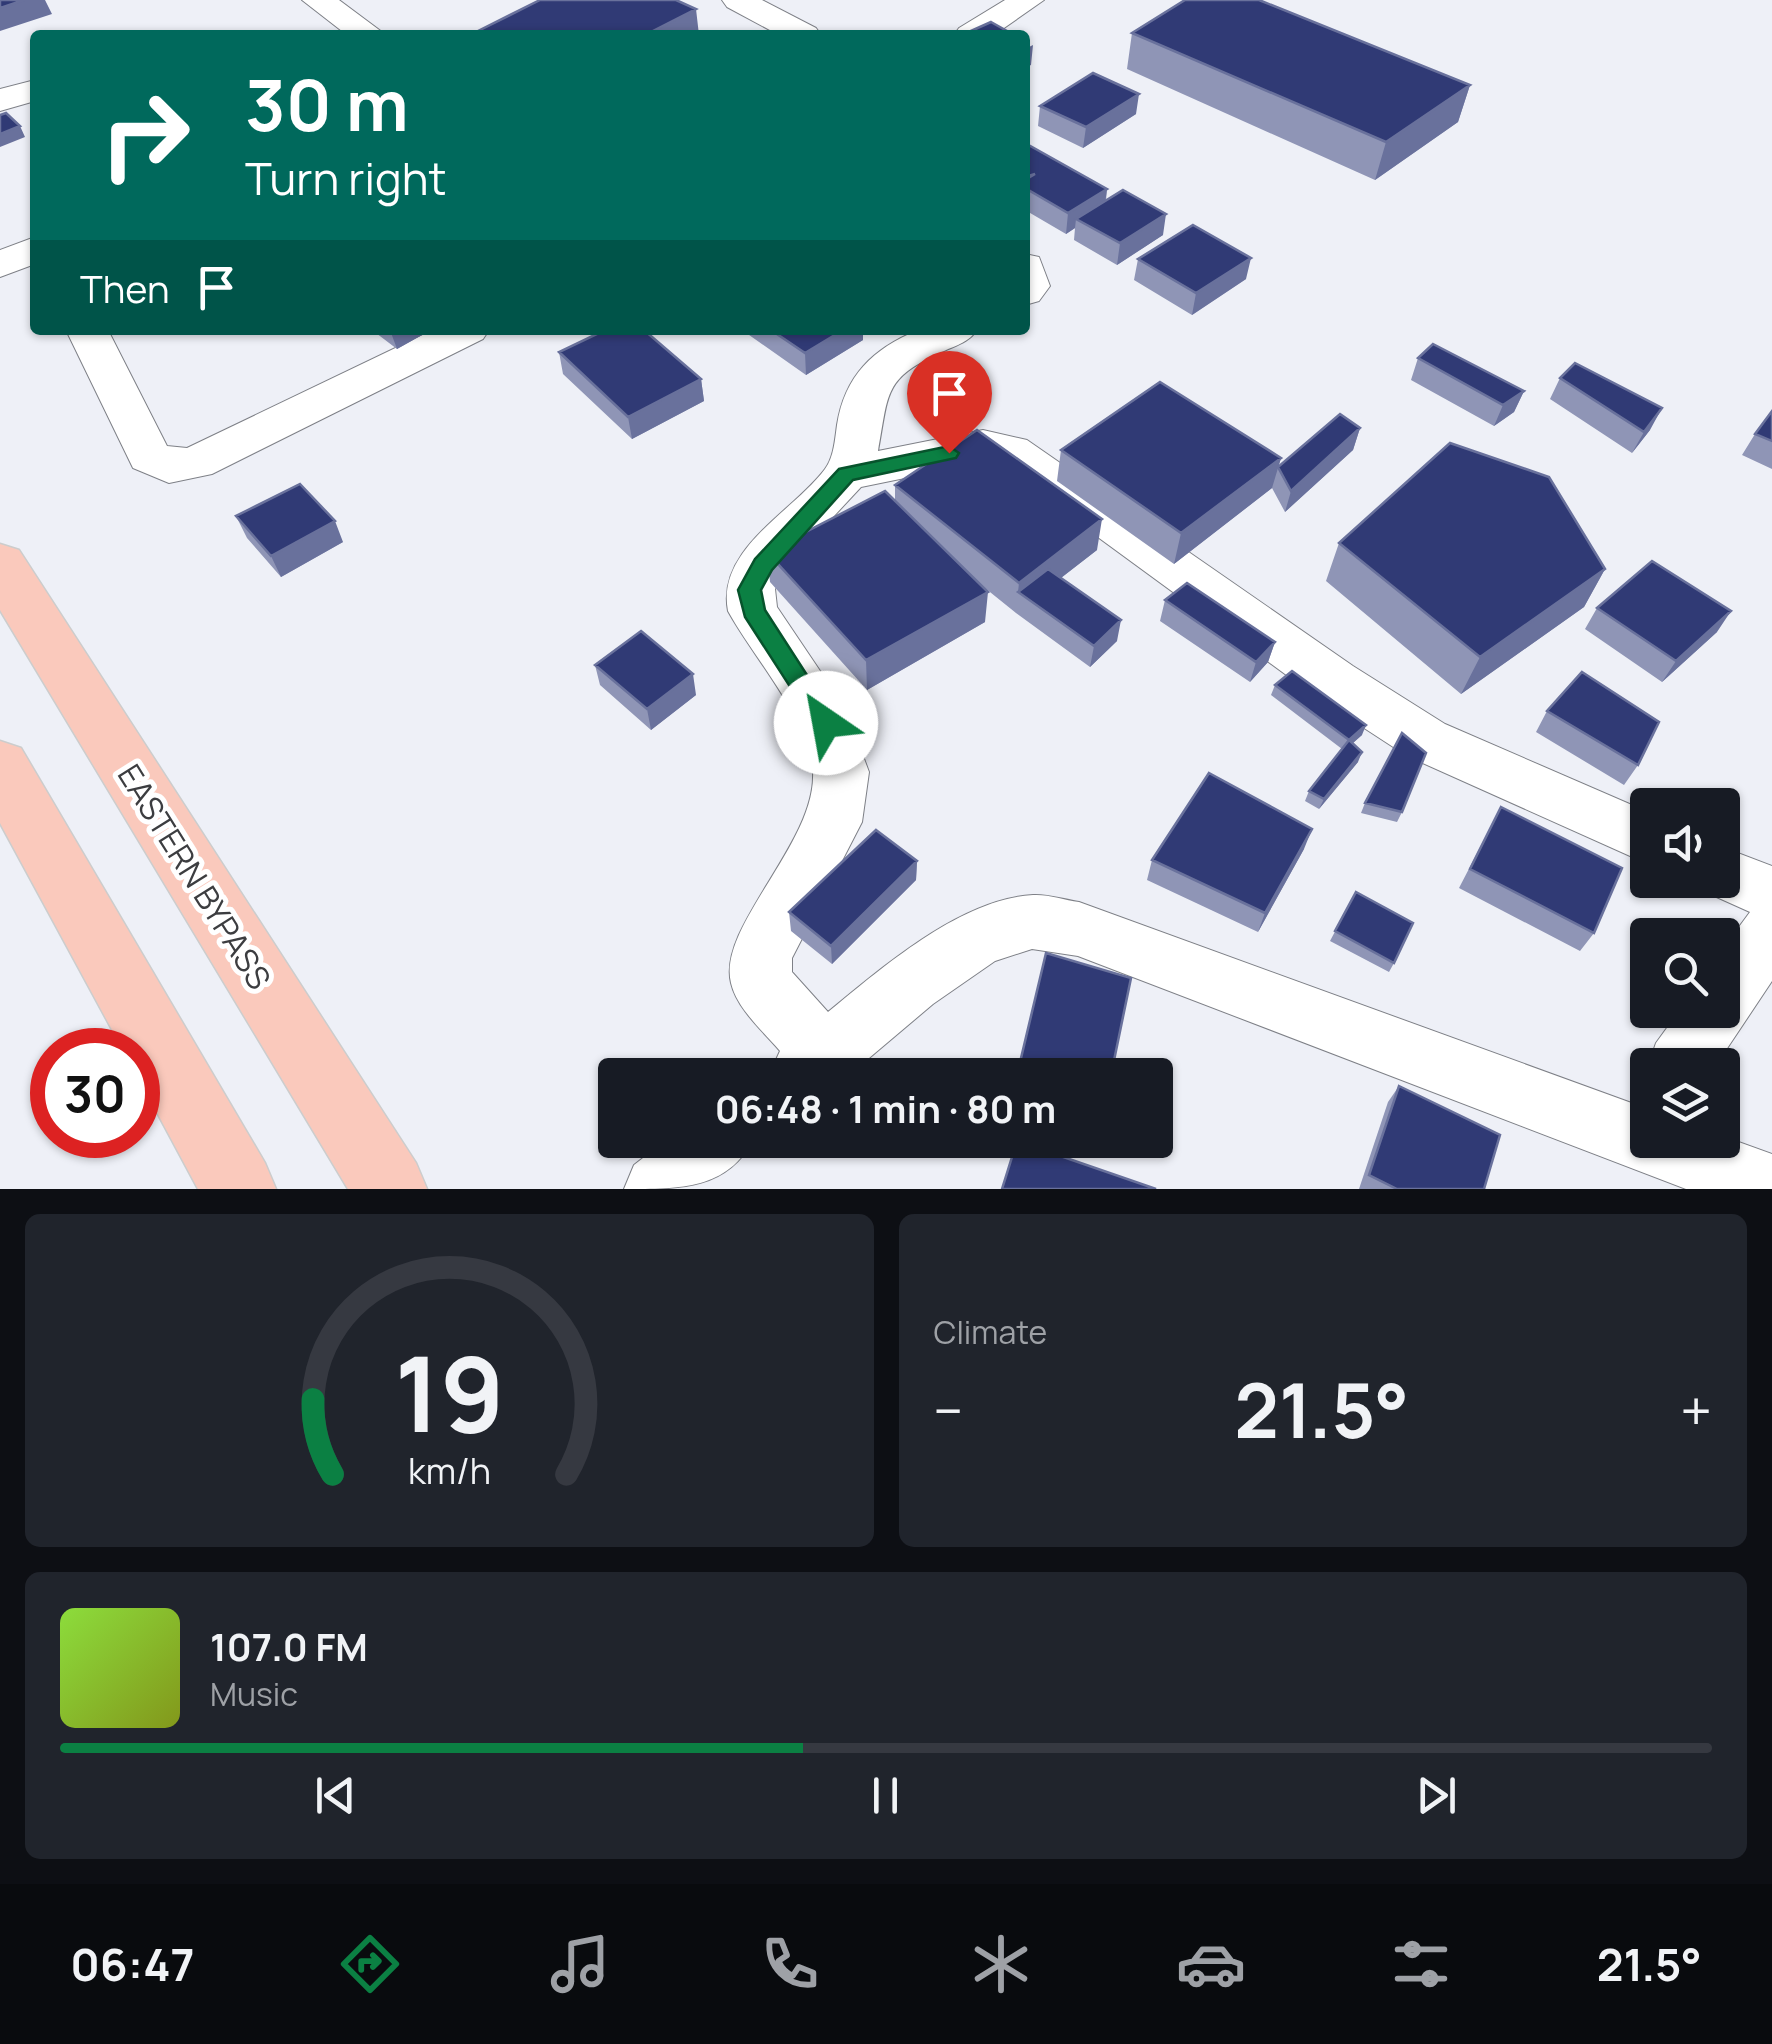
<!DOCTYPE html>
<html lang="en">
<head>
<meta charset="utf-8">
<style>
	body { margin:0; font-family:Manrope,sans-serif; background:#20242c; color:#f1f3f6; height:100vh; display:flex; flex-direction:column; font-size:38px; white-space:nowrap }
	* { box-sizing:border-box; margin:0 }
	p { font-size:32px; color:#9ea1a6 }
	.icon { flex:none; width:55px; height:55px; fill:none; stroke:currentColor; stroke-width:2; stroke-linecap:round; stroke-linejoin:round }
	.map { position:relative; height:1189px; overflow:hidden }
	.panel { display:flex; flex-direction:column; gap:25px; padding:25px; background:#0d0f14; flex:1 }
	.panel>* { flex:none }
	.guide { position:absolute; left:30px; top:30px; width:1000px; height:305px; border-radius:10px; box-shadow:0 2px 8px #0004; background:#00695c; color:#fff; overflow:hidden }
	.tools { position:absolute; left:1630px; top:788px; display:grid; gap:20px }
	.tools a { display:grid; place-items:center; width:110px; height:110px; border-radius:10px; background:#171b24; box-shadow:0 2px 8px #0004; font-size:50px }
	.speed { position:absolute; left:30px; top:1028px; display:flex; gap:20px; font-size:50px; font-weight:700; text-align:center }
	.speed>* { display:grid; place-content:center; width:130px; height:130px; border-radius:50%; background:#171b24; box-shadow:0 2px 8px #0004; line-height:1 }
	.speed .limit { border:15px solid #d22; background:#fff; color:#111 }
	.pin { position:absolute; display:grid; place-items:center; width:85px; height:85px; color:#fff; margin:-102px -42px; border-radius:50% 50% 50% 0; rotate:-45deg; box-shadow:0 0 10px #0007 }
	.pin .icon { rotate:45deg }
	.me { position:absolute; width:110px; margin:-55px; rotate:327deg; stroke-linejoin:round; filter:drop-shadow(0 0 8px #0008) }
	.turn { display:flex; align-items:center; gap:35px; height:210px; padding:0 50px; font-size:45px }
	.turn .icon { width:130px; height:130px; stroke-width:2.5 }
	.turn b { display:block; font-size:70px; line-height:85px }
	.then { display:flex; align-items:center; height:95px; padding:0 50px; background:#0003; gap:20px; font-size:38px }
	.big { font-size:75px; font-weight:700; line-height:1.1 }
	.panel .tile { flex:1; display:flex; flex-direction:column; justify-content:center; gap:15px; min-width:0; padding:0 35px; border-radius:15px; background:#20242c }
	.panel .dial { align-items:center; gap:0 }
	.dial svg { height:260px; overflow:visible; fill:none; stroke:#363941; stroke-width:7; stroke-linecap:round; text-anchor:middle }
	.dial text { fill:#f1f3f6; stroke:none }
	.song { display:flex; align-items:center; gap:30px }
	.cover { width:120px; height:120px; border-radius:15px; background:linear-gradient(135deg,hsl(90 70% 55%),hsl(70 70% 35%)) }
	.played { height:10px; border-radius:5px; background:linear-gradient(90deg,#0b8043 45%,#363941 45%) }
	.keys { display:flex; justify-content:space-around; direction:ltr }
	.heat { display:flex; justify-content:space-between; align-items:center; font-size:55px; direction:ltr }
	.panel .tiles { flex:1; display:grid; gap:25px; grid-template-columns:1fr 1fr }
	.tile:last-child { grid-column:span 2 }
	.trip { position:absolute; left:598px; top:1058px; width:575px; height:100px; border-radius:10px; background:#171b24; box-shadow:0 2px 8px #0004; font-weight:700; line-height:100px; text-align:center }
	.menu { display:flex; height:160px; justify-content:space-around; align-items:center; background:#090b0e; color:#9ea1a6 }
	.menu .icon { width:70px; height:70px }
	.menu .on { color:#0b8043 }
	.menu b { font-size:45px; color:#f1f3f6 }
	.map>svg:first-child { display:block }
</style>
</head>
<body>
<div class="map">
<svg width="1772" height="1189" viewBox="0 0 1772 1189">
	<rect width="100%" height="100%" fill="#eef0f7"/>
	<g fill="none" stroke-linecap="round" stroke-linejoin="round">
		<defs>
			<path id="minor" d="M302,0H339L386,35H347Z
				M722,0H762L816,28L821,35H779L727,7Z
				M1005,0H1044L994,35H954L959,28Z
				M35,80V101L0,111V89Z
				M35,237V264L0,277V250Z
				M1025,254L1039,257L1050,286L1039,301L1025,305Z
				M66,330H108L167,446L187,448L433,330H489L483,339L212,474L169,483L133,468Z
				M918,330H977C969,342 957,345 944,351C883,378 889,392 878,451L983,430L1027,440L1353,666L1445,724L1648,812V864L1407,756L1315,696L998,464L983,462L861,487L794,559L775,589L777,607L845,708L869,772L862,822L792,958V972L828,1012C882,968 960,899 1033,895C1048,894 1064,900 1079,902L1648,1109V1140H1722V1136L1772,1154V1189H1686L1078,956L1032,949L995,961L933,1004L849,1075H769L780,1051C764,1032 737,1009 731,983C717,927 816,843 813,773C811,721 753,657 728,611C716,549 793,512 825,469C834,457 835,439 837,425C845,375 873,349 918,330Z
				M1722,847L1772,866V981L1716,1065L1648,1066L1656,1043L1680,1010H1722V950L1750,912L1701,890L1697,880H1722Z
				M666,1140H753C727,1189 682,1189 624,1189L634,1165Z"/>
			<path id="primary" d="M0,544L19,550L416,1163L427,1189H348L0,610Z
				M0,741L21,748L265,1163L276,1189H198L138,1077V1050H123L0,823Z"/>
		</defs>
		<use href="#minor" stroke="#7e8087" stroke-width="2"/>
		<use href="#primary" stroke="#cccdcd" stroke-width="3"/>
		<use href="#minor" fill="#fff" fill-rule="evenodd"/>
		<use href="#primary" fill="#fac9bc" fill-rule="evenodd"/>
	</g>
	<path fill="#8f95b6" d="M1132,33L1470,85L1458,122L1375,180L1127,69Z
		M1040,106L1136,114L1083,148L1038,126Z
		M1025,143L1107,189L1106,201L1163,235L1117,265L1074,240L1075,228L1066,234L1025,210Z
		M1138,259L1246,279L1192,315L1134,280Z
		M372,330H431L397,349Z
		M742,330H863V340L806,375Z
		M559,352L701,379L704,401L632,439L563,374Z
		M1418,358L1524,391L1514,412L1494,426L1411,380Z
		M1560,378L1650,430L1632,453L1550,399Z
		M1772,411V469L1742,455L1755,434Z
		M1360,428L1353,450L1285,512L1272,488L1278,467Z
		M1061,450L1281,458L1272,488L1174,564L1057,481Z
		M895,485L1097,550L1061,578L1117,641L1090,667L1016,613L980,584L985,622L867,690L770,582L767,552L895,501Z
		M236,516L343,542L281,577L247,538Z
		M1339,543L1605,569L1584,607L1461,694L1326,581Z
		M1165,600L1275,642L1268,662L1250,682L1160,621Z
		M1597,608L1717,632L1662,682L1585,629Z
		M595,665L696,695L651,730L600,685Z
		M1275,685L1362,735L1353,743L1358,762L1319,809L1305,801L1309,791L1342,749L1271,695Z
		M1547,711L1638,765L1624,785L1536,732Z
		M1365,803L1402,812L1397,822L1361,813Z
		M1501,807L1594,933L1580,951L1459,888Z
		M1304,849L1258,932L1147,880L1152,860Z
		M917,861L916,880L832,964L791,931L789,912Z
		M1356,892L1394,963L1389,972L1330,941Z
		M1399,1086L1484,1189H1359L1388,1102Z
		M1075,1140H1096L1094,1147Z"/>
	<path fill="#69719c" d="M24,0H45L52,14L0,31V8Z
		M696,9L699,35H645Z
		M1033,45L1031,65L1025,68V49Z
		M1470,85L1458,122L1375,180L1386,142Z
		M1139,94L1136,114L1083,148L1086,127Z
		M20,126L25,137L0,147V134Z
		M1107,189L1104,211L1076,219L1075,228L1066,234L1068,213Z
		M1166,214L1163,235L1117,265L1120,243Z
		M1251,258L1246,279L1192,315L1196,293Z
		M390,330H431L397,349Z
		M843,330H863V340L806,375L805,353Z
		M701,379L704,401L632,439L628,417Z
		M1524,391L1514,412L1494,426L1503,405Z
		M1662,408L1650,430L1632,453L1644,432Z
		M1360,428L1353,450L1285,512L1291,491Z
		M1281,458L1272,488L1174,564L1181,533Z
		M1102,519L1097,550L1031,601L1018,592L1019,583Z
		M335,521L343,542L281,577L271,556Z
		M1605,569L1584,607L1461,694L1480,657Z
		M988,592L985,622L867,690L866,660Z
		M1731,611L1717,632L1662,682L1676,661Z
		M1121,620L1117,641L1090,667L1094,646Z
		M1275,642L1268,662L1250,682L1256,662Z
		M693,674L696,695L651,730L647,709Z
		M1366,725L1362,735L1345,750L1349,740Z
		M1362,752L1358,762L1319,809L1324,799Z
		M1312,829L1304,849L1258,932L1265,913Z
		M917,861L916,880L832,964L831,946Z"/>
	<path fill="#303a75" stroke="#69719c" stroke-width="2.5" d="M0,0H24L0,8Z
		M540,0H676L696,9L645,35H470Z
		M1185,0H1259L1470,85L1386,142L1132,33Z
		M991,22L1014,35H962Z
		M1093,73L1139,94L1086,127L1040,106Z
		M6,113L20,126L0,134V115Z
		M1025,143L1107,189L1068,213L1025,188V180L1035,174L1025,177Z
		M1123,190L1166,214L1120,243L1076,219Z
		M1193,225L1251,258L1196,293L1138,259Z
		M605,330H644L701,379L628,417L559,352Z
		M771,330H843L805,353Z
		M1433,344L1524,391L1503,405L1418,358Z
		M1575,363L1662,408L1644,432L1560,378Z
		M1160,382L1281,458L1181,533L1061,450Z
		M1772,411V441L1755,434Z
		M1340,414L1360,428L1291,491L1278,467Z
		M977,430L1102,519L1019,583L895,485Z
		M1450,443L1549,477L1605,569L1480,657L1339,543Z
		M300,484L335,521L271,556L236,516Z
		M885,491L988,592L866,660L767,552Z
		M1652,561L1731,611L1676,661L1597,608Z
		M1048,569L1121,620L1094,646L1018,592Z
		M1187,583L1275,642L1256,662L1165,600Z
		M641,631L693,674L647,709L595,665Z
		M1292,671L1366,725L1349,740L1275,685Z
		M1582,672L1659,722L1638,765L1547,711Z
		M1402,733L1426,753L1402,812L1365,803Z
		M1349,740L1362,752L1324,799L1309,791Z
		M1209,773L1312,829L1265,913L1152,860Z
		M1501,807L1622,868L1594,933L1470,869Z
		M876,830L917,861L831,946L789,912Z
		M1356,892L1413,923L1394,963L1335,931Z
		M1046,953L1131,978L1111,1075H1017Z
		M1399,1086L1500,1135L1484,1189H1397L1369,1175Z
		M1017,1141L1156,1189H1002Z"/>
	<path fill="#0b8043" stroke="#07532c" stroke-width="2.5" d="M949,446L959,453L956,458L853,480L772,570L761,590L765,610L838,723L835,730H818L745,617L738,590L755,559L839,469Z"/>
	<g text-anchor="middle" stroke-width="10" stroke-linejoin="round" paint-order="stroke">
		<g font-size="32" fill="#3c3d40" stroke="#fff">
			<text transform="translate(194 877) rotate(58)" y="11">EASTERN BYPASS</text>
		</g>
	</g>
</svg>
<div class="tools">
<a><svg class="icon" aria-label="sound" viewBox="0 0 24 24"><path d="M4 9h4l5-4v14l-5-4H4zM17 9q2 3 0 6"/></svg></a>
<a><svg class="icon" aria-label="search" viewBox="0 0 24 24"><circle cx="10" cy="10" r="6"/><path d="M15 15l6 6"/></svg></a>
<a><svg class="icon" aria-label="layers" viewBox="0 0 24 24"><path d="M12 4l9 5-9 5-9-5zM3 14l9 5 9-5"/></svg></a>
</div>
<div class="speed"><div class="limit">30</div></div>
<div class="pin" style="left:949px;top:453px;background:#d93025"><svg class="icon" aria-label="arrive" viewBox="0 0 24 24"><path d="M6 21V4h12l-3 4 3 4H6"/></svg></div>
<svg class="me" style="left:826px;top:723px" viewBox="-20 -20 40 40"><circle r="19" fill="#fff"/><path d="M0-13L10 11 0 6-10 11z" fill="#0b8043"/></svg>
<div class="trip">06:48 · 1 min · 80 m</div>
<div class="guide">
<div class="turn"><svg class="icon" aria-label="right" viewBox="0 0 24 24"><path d="M7 20v-9h11M14 6l5 5-5 5"/></svg><div><b>30 m</b>Turn right</div></div>
<div class="then">Then<svg class="icon" aria-label="arrive" viewBox="0 0 24 24"><path d="M6 21V4h12l-3 4 3 4H6"/></svg></div>
</div>
</div>
<section class="panel">
<div class="tiles">
<div class="tile dial"><svg viewBox="0 0 100 80">
<path d="M14 69A42 42 0 1 1 86 69"/>
<path d="M14 69A42 42 0 0 1 8 46" stroke="#0b8043"/>
<text x="50" y="56" font-size="32" font-weight="700">19</text>
<text x="50" y="72" font-size="11">km/h</text>
</svg></div>
<div class="tile"><p>Climate</p>
<div class="heat"><a>−</a><b class="big">21.5°</b><a>+</a></div>
</div>
<div class="tile">
<div class="song"><i class="cover"></i><div><b>107.0 FM</b><p>Music</p></div></div>
<div class="played"></div>
<div class="keys"><svg class="icon" aria-label="previous" viewBox="0 0 24 24"><path d="M18 5L8 12l10 7zM5 5v14"/></svg><svg class="icon" aria-label="pause" viewBox="0 0 24 24"><path d="M8 5v14M16 5v14"/></svg><svg class="icon" aria-label="next" viewBox="0 0 24 24"><path d="M6 5l10 7-10 7zM19 5v14"/></svg></div>
</div>
</div>
</section>
<nav class="menu">
<b>06:47</b>
<svg class="icon on" aria-label="directions" viewBox="0 0 24 24"><path d="M12 3l9 9-9 9-9-9zM9 14v-3h6M13 9l2 2-2 2"/></svg>
<svg class="icon" aria-label="music" viewBox="0 0 24 24"><path d="M9 18V5l10-2v13"/><circle cx="6" cy="18" r="3"/><circle cx="16" cy="16" r="3"/></svg>
<svg class="icon" aria-label="phone" viewBox="0 0 24 24"><path d="M5 4h4l2 5-3 2q2 4 5 5l2-3 5 2v4C11 20 4 13 5 4z"/></svg>
<svg class="icon" aria-label="climate" viewBox="0 0 24 24"><path d="M12 3v18M4 7l16 10M4 17L20 7"/></svg>
<svg class="icon" aria-label="car" viewBox="0 0 24 24"><path d="M5 17H2v-5l4-1 3-4h7l3 4 3 1v5h-3M9 17h6M6 11h13"/><circle cx="7" cy="17" r="2"/><circle cx="17" cy="17" r="2"/></svg>
<svg class="icon" aria-label="filters" viewBox="0 0 24 24"><path d="M4 7h16M4 17h16"/><circle cx="9" cy="7" r="2"/><circle cx="15" cy="17" r="2"/></svg>
<b>21.5°</b>
</nav>
</body>
</html>
